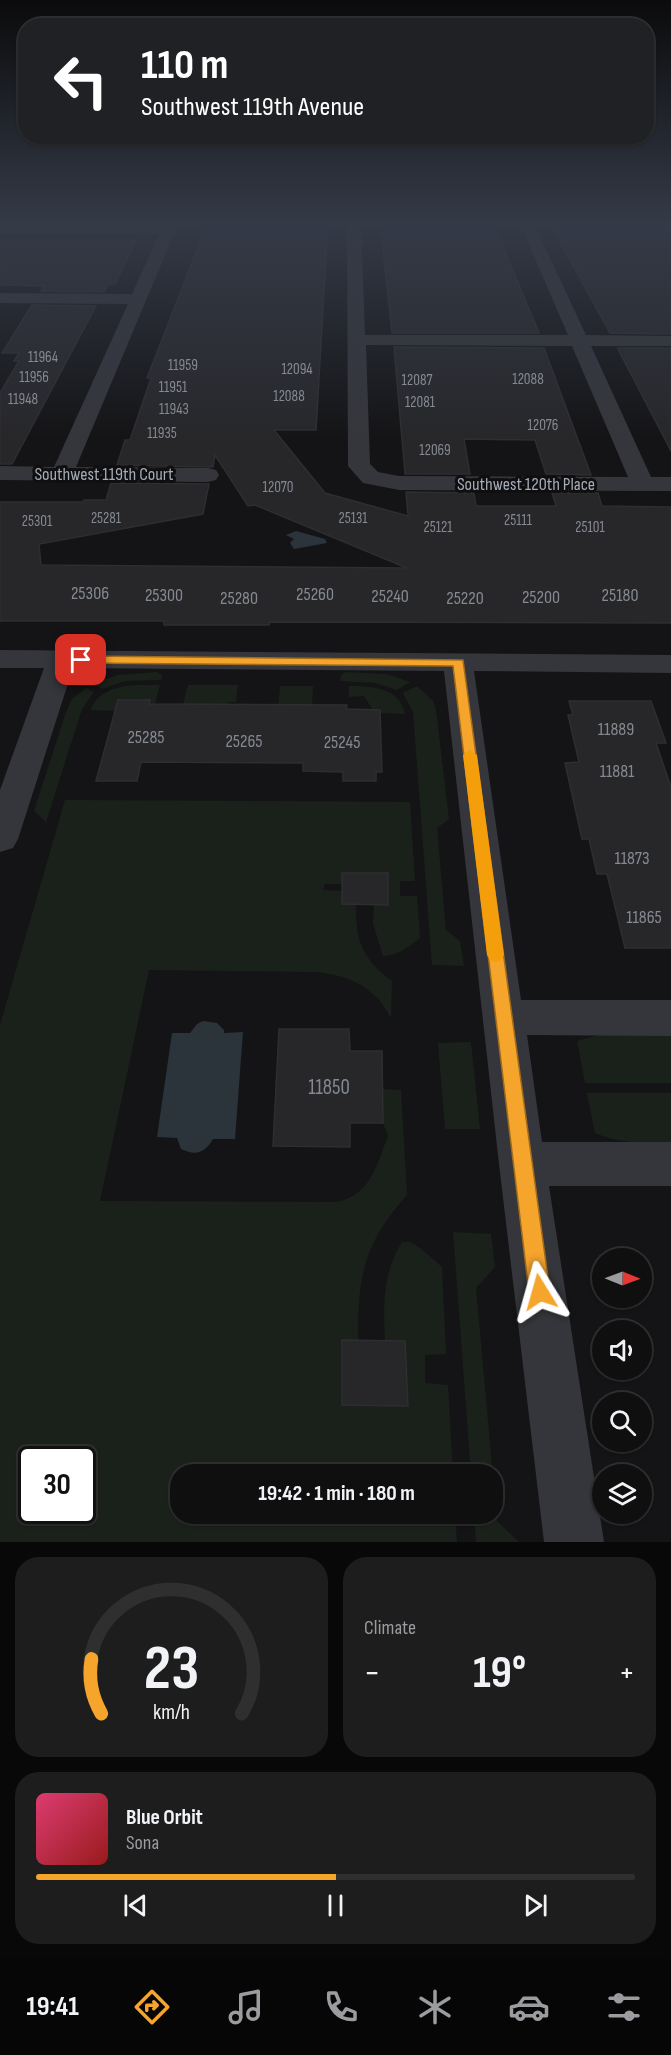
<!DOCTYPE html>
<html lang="en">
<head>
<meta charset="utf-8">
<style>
	body { margin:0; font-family:"Sofia Sans Condensed",sans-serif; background:#1d1d1e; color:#f1f3f6; height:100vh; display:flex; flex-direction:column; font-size:22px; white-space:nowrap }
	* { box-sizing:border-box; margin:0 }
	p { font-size:20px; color:#9b9c9f }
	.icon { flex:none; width:33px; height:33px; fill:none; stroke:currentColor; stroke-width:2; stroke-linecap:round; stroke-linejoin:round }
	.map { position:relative; height:1542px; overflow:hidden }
	.drawer { display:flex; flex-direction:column; gap:15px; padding:15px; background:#080809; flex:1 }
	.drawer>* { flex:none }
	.top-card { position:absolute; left:18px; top:18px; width:636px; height:126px; border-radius:24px; box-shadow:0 2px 4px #0004,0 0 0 2px #2f2f30; background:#202124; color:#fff; overflow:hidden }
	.needle { width:39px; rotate:91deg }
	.controls { position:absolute; left:592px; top:1248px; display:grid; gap:12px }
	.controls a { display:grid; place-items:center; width:60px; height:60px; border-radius:50%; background:#0f0f10; box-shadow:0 2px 4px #0004,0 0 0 2px #2f2f30; font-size:30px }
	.speed { position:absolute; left:18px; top:1446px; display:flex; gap:12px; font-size:30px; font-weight:700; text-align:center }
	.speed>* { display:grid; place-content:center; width:78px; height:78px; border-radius:50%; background:#0f0f10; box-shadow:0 2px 4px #0004,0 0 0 2px #2f2f30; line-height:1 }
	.speed .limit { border:3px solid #111; border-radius:9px; background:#fff; color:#111 }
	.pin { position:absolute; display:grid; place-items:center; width:51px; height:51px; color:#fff; margin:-26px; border-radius:12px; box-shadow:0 3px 9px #0006 }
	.me { position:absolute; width:66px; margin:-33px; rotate:352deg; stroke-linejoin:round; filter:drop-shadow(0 0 4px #0008) }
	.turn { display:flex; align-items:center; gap:21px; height:126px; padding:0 24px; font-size:27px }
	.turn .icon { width:78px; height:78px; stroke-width:2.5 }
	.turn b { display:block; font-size:42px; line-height:51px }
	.big { font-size:45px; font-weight:700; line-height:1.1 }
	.drawer .card { flex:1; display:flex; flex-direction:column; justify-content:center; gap:9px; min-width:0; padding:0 21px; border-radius:24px; background:#1d1d1e }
	.drawer .dial { align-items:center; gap:0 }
	.dial svg { height:156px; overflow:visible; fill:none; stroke:#2f2f30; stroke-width:7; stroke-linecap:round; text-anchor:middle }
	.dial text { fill:#f1f3f6; stroke:none }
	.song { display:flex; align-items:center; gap:18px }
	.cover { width:72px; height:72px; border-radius:9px; background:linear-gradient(135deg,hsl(340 70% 55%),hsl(0 70% 35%)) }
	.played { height:6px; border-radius:3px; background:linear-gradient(90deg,#f5a42c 50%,#2f2f30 50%) }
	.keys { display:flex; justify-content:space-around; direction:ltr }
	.heat { display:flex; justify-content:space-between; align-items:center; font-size:33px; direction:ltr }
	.drawer .tiles { flex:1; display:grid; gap:15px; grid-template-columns:1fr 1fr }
	.card:last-child { grid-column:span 2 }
	.trip { position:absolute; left:170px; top:1464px; width:333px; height:60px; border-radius:24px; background:#0f0f10; box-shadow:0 2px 4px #0004,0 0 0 2px #2f2f30; font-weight:700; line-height:60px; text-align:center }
	.tabs { display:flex; height:96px; justify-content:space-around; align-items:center; background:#060606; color:#9b9c9f }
	.tabs .icon { width:42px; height:42px }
	.tabs .current { color:#f5a42c }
	.tabs b { font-size:27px; color:#f1f3f6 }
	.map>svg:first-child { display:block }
</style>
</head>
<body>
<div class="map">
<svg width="671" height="1542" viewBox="0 0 671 1542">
	<rect width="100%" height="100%" fill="#141416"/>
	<path fill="#1a211a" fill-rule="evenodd" d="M157,672L162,675L161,680L125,681L102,689L94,683L118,675Z
		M345,672L387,674L410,682L397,690L375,683L340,681L341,675Z
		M134,685H160L155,704H149V700H118L115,711L91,710C97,691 117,687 134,685Z
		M188,685H238L236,702H228L227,708L183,704Z
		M280,686H313L312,705L278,709Z
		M349,686C370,686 400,687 405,714L380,713L379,710H373L364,696L349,697Z
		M417,686L433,701L436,710L449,819L437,828L446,930L460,941L464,966L432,965L413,712L403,693Z
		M86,688L94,692L82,709L46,822L34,811L66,712L72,699Z
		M65,800L410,802L415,881H400V896H417L420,938C410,946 397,956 383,956L373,924L374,905L388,904L387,873L342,884H325L323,890L342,891V904L356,905C355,940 363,960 392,981L391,1018C374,986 352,977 318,972L149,970L100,1201L336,1202C371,1195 376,1166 388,1136L383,1123V1089L401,1090L407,1195C363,1245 358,1275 358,1340H342V1405H408L405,1341L385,1340C383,1305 383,1272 402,1242H410L420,1248L442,1267L446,1354L425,1355V1383L448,1385L453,1474H180V1514H455L457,1542H0V1025ZM32,1460H82V1510H32Z
		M599,1035H671V1083H585L577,1041Z
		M471,1042L480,1129H445L438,1043Z
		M587,1093H671V1143C644,1143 620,1144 595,1133Z
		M453,1232L491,1234L495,1267L476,1288L497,1521L519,1542H476L474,1514H492V1474H471Z"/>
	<path fill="#2a343a" d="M296,531L325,539L327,543L294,549L290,543L294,539L286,535Z
		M203,1021L217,1023L224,1030V1033L243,1032L235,1139H213C205,1153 196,1156 181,1149L177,1138L157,1137L172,1033H190L197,1024Z"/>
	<path fill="#27272a" stroke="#2e2e32" stroke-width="1.5" d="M208,222H328L316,430H274L325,493L408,516L406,492L474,493L476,506H556L552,493H598L602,506L671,507V623L270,622L269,625H164V621H0V502H83L84,500H106L111,483L209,484L203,514L39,544L41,565L407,568L255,505L248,506L215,455L213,467L117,465L125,440H130L151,378H147Z
		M380,222H493L539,333H392Z
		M549,222H671V334L610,333Z
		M0,240H123L136,241L115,284H108L104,292L41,291L44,286L0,285Z
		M32,305L96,306L12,464H0V393L19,361H14L19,353H2Z
		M394,347L544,348L591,475L546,474L535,440L464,439L470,474H405Z
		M618,348H671V451L619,351Z
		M118,700H150L149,704L347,705L346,709L380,710L382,772H376V781H343V772L303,771V763L141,762L137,781H96Z
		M569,701H651L666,743H656L671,787V948H625L607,874H597L589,839H582L565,763L579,762L568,715H573Z
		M342,873H388V905L342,904Z
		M279,1029H349L350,1051H382L383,1123H350V1147L273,1146Z
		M342,1340L405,1341L408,1406L342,1405Z"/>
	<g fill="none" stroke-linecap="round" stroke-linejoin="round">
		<path fill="#35363b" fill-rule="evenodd" d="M165,222H179L76,467L208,468L216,470L219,475L216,480L208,482L0,480V466L54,467L128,304L0,303V293L132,294L159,234H0V226H163Z
			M347,222H361L365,335H568L519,222H533L586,335L671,336V346H591L651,477H671V491L399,490L363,483L348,466ZM366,345L572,346L628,477L399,476L378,472L370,464Z
			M0,650L671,655V673L474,671L521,1000H671V1036L527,1035L542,1142H671V1186H549L604,1542H544L499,1164L444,671L73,668L18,839L13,848L0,852V790L44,668H0Z"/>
	</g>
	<linearGradient id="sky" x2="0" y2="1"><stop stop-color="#0b0b0c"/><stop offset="0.51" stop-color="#343a47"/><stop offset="1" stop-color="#343a47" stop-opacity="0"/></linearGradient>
	<rect width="671" height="438" fill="url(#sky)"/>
	<path fill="#f5a42c" stroke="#9f6b1d" stroke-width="1.5" d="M81,656L463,660L550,1292L547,1299L540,1303L532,1299L529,1292L453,666L77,663V657Z"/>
	<path fill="#f59e0b" d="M470,750L477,755L504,955L501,960L496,962L490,960L487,955L463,755Z"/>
	<g text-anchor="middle" stroke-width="6" stroke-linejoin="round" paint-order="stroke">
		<g font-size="15" fill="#858a92">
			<text x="43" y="362">11964</text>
			<text x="183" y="370">11959</text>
			<text x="297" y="374">12094</text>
			<text x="34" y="382">11956</text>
			<text x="528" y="384">12088</text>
			<text x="417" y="385">12087</text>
			<text x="173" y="392">11951</text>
			<text x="289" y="401">12088</text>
			<text x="23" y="404">11948</text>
			<text x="420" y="407">12081</text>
			<text x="174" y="414">11943</text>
			<text x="543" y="430">12076</text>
			<text x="162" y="438">11935</text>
			<text x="435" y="455">12069</text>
			<text x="278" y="492">12070</text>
			<text x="106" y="523">25281</text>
			<text x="353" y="523">25131</text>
			<text x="518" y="525">25111</text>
			<text x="37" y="526">25301</text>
			<text x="438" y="532">25121</text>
			<text x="590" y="532">25101</text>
		</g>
		<g font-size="18" fill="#a5acb6" stroke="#0f0f11">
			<text x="104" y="480">Southwest 119th Court</text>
			<text x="526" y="490">Southwest 120th Place</text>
		</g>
		<g font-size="18" fill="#858a92">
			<text x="90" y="599">25306</text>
			<text x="315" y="600">25260</text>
			<text x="164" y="601">25300</text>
			<text x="620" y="601">25180</text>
			<text x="390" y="602">25240</text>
			<text x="541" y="603">25200</text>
			<text x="239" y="604">25280</text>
			<text x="465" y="604">25220</text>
			<text x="616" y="735">11889</text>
			<text x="146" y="743">25285</text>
			<text x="244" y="747">25265</text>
			<text x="342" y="748">25245</text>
			<text x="617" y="777">11881</text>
			<text x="632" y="864">11873</text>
			<text x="644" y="923">11865</text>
		</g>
		<g font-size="21" fill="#858a92">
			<text x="329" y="1094">11850</text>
		</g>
	</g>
</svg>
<div class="controls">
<a><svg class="needle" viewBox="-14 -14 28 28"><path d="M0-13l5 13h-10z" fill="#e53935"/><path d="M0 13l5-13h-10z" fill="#9b9c9f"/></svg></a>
<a><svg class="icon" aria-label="sound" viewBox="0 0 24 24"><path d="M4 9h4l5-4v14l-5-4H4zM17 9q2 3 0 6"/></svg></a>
<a><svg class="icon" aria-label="search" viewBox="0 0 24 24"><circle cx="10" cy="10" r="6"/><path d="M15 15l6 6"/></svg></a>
<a><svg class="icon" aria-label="layers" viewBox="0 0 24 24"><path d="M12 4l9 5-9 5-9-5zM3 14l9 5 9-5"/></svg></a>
</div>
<div class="speed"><div class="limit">30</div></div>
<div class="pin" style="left:81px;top:660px;background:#d93025"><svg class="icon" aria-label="arrive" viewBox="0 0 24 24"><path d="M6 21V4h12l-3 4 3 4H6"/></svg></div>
<svg class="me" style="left:540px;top:1292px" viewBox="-20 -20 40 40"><path d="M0-17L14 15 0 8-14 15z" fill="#f5a42c" stroke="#fff" stroke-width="4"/></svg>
<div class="trip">19:42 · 1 min · 180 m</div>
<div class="top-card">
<div class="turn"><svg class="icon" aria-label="left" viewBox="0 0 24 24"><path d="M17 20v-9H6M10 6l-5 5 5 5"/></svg><div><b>110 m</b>Southwest 119th Avenue</div></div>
</div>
</div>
<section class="drawer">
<div class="tiles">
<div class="card dial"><svg viewBox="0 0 100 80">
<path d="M14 69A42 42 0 1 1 86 69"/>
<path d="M14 69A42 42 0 0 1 9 41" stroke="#f5a42c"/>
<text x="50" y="56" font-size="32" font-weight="700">23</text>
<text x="50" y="72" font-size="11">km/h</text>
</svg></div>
<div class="card"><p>Climate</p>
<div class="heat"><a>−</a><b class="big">19°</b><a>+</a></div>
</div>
<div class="card">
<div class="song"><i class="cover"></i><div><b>Blue Orbit</b><p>Sona</p></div></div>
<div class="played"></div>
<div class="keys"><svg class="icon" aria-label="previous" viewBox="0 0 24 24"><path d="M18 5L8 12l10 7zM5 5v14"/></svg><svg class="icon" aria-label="pause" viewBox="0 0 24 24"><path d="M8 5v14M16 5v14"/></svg><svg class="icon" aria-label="next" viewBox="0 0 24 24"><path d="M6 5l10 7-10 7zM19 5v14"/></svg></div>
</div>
</div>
</section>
<nav class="tabs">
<b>19:41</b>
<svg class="icon current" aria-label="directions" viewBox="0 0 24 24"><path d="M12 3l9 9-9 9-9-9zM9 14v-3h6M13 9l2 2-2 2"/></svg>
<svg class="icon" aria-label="music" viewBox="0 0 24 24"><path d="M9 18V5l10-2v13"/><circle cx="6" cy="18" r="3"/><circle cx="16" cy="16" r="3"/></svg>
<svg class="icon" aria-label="phone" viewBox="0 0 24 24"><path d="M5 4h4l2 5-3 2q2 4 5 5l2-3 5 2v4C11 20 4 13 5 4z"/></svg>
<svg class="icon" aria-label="climate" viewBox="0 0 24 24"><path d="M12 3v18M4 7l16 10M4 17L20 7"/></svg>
<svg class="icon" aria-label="car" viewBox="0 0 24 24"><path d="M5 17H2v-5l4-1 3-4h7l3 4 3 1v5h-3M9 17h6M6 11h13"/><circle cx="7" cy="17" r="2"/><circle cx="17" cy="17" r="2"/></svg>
<svg class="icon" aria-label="filters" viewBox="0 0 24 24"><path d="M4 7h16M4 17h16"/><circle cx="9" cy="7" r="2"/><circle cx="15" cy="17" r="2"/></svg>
</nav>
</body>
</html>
